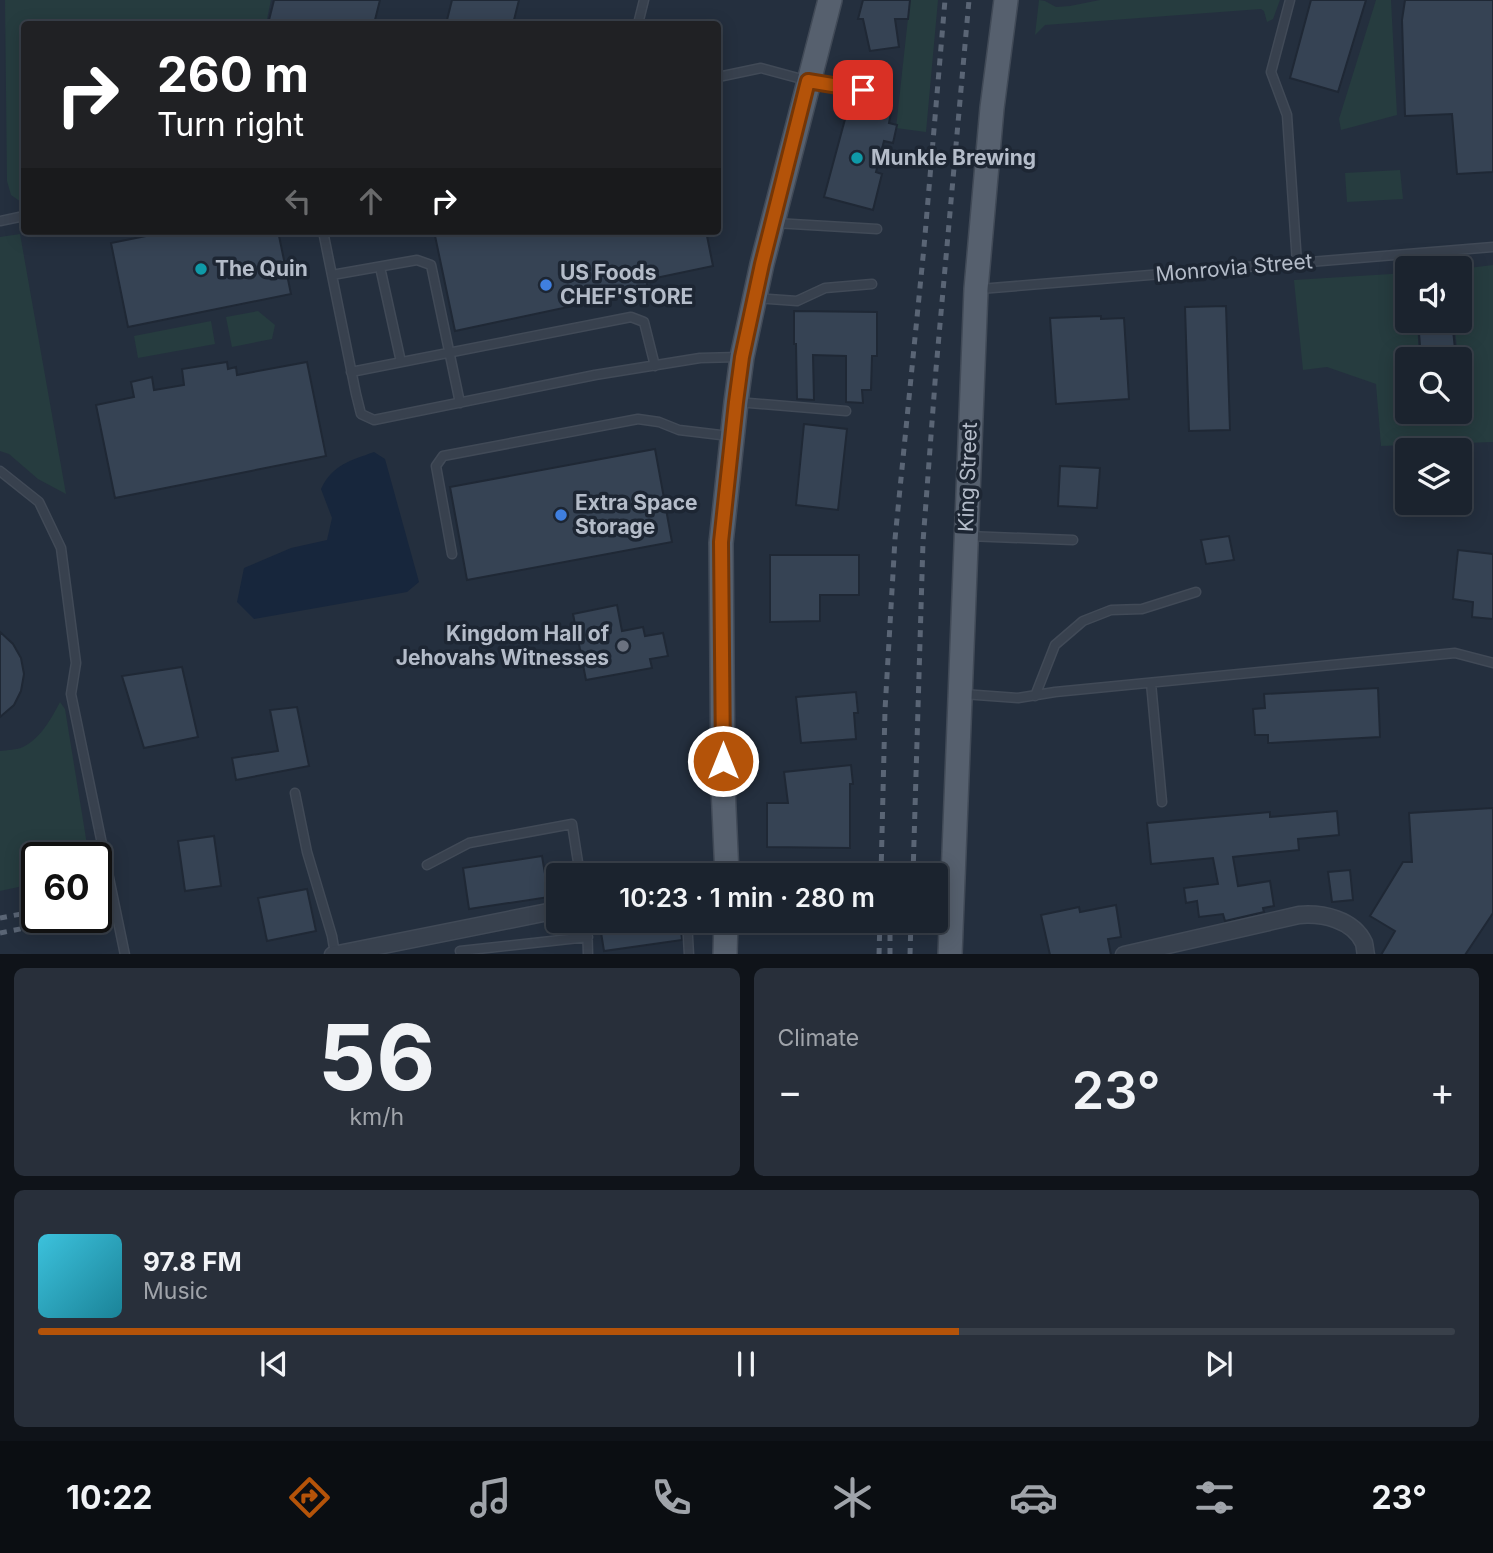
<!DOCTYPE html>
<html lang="en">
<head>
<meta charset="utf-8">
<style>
	body { margin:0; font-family:Inter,sans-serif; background:#282f3a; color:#f1f3f6; height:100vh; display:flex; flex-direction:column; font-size:26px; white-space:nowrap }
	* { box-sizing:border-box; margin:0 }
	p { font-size:23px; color:#a0a4aa }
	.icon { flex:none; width:38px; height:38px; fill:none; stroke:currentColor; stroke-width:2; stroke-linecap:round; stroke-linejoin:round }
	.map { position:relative; height:954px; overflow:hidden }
	.panel { display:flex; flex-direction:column; gap:14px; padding:14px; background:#0f1319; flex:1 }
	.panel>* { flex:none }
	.banner { position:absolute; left:21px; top:21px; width:700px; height:214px; border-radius:7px; box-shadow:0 4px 18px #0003,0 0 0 2px #39404a; background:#202124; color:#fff; overflow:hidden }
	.fabs { position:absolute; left:1395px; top:256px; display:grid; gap:14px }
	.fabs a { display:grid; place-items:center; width:77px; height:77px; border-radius:7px; background:#1b232e; box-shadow:0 4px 18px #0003,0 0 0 2px #39404a; font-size:35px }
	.speed { position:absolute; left:21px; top:842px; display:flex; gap:14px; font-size:35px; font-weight:700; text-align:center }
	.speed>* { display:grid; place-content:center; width:91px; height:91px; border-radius:50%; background:#1b232e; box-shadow:0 4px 18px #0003,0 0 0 2px #39404a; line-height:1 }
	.speed .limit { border:4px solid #111; border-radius:10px; background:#fff; color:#111 }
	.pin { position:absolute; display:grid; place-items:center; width:60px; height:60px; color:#fff; margin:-30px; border-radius:14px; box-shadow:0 4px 10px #0006 }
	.me { position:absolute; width:77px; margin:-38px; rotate:0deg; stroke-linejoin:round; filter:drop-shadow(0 0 5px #0008) }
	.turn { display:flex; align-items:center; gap:24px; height:147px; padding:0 21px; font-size:32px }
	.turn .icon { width:91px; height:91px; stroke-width:2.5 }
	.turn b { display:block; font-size:49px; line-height:60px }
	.lanes { display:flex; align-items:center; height:66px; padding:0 21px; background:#0003; justify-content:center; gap:35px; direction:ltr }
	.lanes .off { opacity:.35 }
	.big { font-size:52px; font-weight:600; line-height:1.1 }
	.panel .widget { flex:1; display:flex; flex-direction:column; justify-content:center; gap:10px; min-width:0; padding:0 24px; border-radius:10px; background:#282f3a }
	.panel .dial { align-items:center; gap:0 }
	.dial b { font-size:91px; line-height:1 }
	.song { display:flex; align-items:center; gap:21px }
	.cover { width:84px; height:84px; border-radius:10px; background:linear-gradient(135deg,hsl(190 70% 55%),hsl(190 70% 35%)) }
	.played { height:7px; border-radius:4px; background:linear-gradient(90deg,#b45309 65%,#39404a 65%) }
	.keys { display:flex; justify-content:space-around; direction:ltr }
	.heat { display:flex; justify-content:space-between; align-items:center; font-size:38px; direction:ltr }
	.panel .tiles { flex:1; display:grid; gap:14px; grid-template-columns:1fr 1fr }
	.widget:last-child { grid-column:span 2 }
	.trip { position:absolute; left:546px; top:863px; width:402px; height:70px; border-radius:7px; background:#1b232e; box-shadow:0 4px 18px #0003,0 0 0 2px #39404a; font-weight:600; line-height:70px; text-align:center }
	.dock { display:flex; height:112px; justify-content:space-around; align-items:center; background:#0b0e12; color:#a0a4aa }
	.dock .icon { width:49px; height:49px }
	.dock .active { color:#b45309 }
	.dock b { font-size:32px; color:#f1f3f6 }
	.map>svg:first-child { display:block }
</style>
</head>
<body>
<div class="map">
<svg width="1493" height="955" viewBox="0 0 1493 955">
	<rect width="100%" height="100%" fill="#242f3e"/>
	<path fill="#263c3f" d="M5,0H271L266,24H24V204L11,195L7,181Z
		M910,0H938L926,132L896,128Z
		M1039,0L1045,1L1056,7L1070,6L1100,0H1280L1273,19L1267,22L1264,11L1261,9L1045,25L1035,35Z
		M1376,0H1391L1397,115L1341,130L1339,119Z
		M1400,170L1403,199L1347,202L1345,173Z
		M20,234L66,494L38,479L9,454L0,451V237Z
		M1493,265V442L1381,446L1376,384L1327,367L1303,370L1294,280L1407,273V320H1417L1419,359H1407V411H1460V359H1458L1454,320H1460V269Z
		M258,311L275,325L272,339L232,347L226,317Z
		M211,321L215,344L138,358L134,336Z
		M60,702L65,709L89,857L37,858V883L0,891V751C7,750 17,750 23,747C41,738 51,719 60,702Z"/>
	<path fill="#17263c" d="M374,452L385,459L419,582L407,592L254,619L237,602L244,568L291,548L327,540L332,518L321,489C333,464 350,461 374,452Z"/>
	<path fill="#364354" stroke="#1f2835" stroke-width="2" d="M274,0H380L374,24H268Z
		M452,0H519L513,24H446Z
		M863,0H910L908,19H895L899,47L870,51L863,19H858Z
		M1311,0H1366L1338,92L1290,78Z
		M1405,0H1493V172L1457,174L1452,114L1405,116L1402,20Z
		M851,97L892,108L889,123L897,125L893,143L884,141L876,172L882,174L873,210L824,197Z
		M171,231H278L291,294L128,327L111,243Z
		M434,231H706L713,266L646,280L648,290L455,331Z
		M1226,306L1230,430L1189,431L1185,307Z
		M794,311L877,312V356H872L871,390H862L863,403L846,402V356L813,355L814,400L797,399L796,344H794Z
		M1101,316V319L1124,318L1129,399L1056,404L1050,318Z
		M1418,320H1452L1456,359H1421Z
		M227,362L228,369L236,367L237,375L307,362L326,456L115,498L96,405L134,397L131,382L152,377L154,390L184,385L182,369Z
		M804,424L847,429L838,510L796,505Z
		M655,449L672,542L467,580L450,487Z
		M1060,466L1100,468L1097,508L1058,506Z
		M1229,536L1234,560L1206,564L1201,540Z
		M1458,550L1493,554V619L1472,617L1473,602L1453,599Z
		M770,555H859V595H820V621L770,622Z
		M617,605L622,631L643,627L645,636L663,633L668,656L650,659L652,668L586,680L573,614Z
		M0,632L13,644L21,658L24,674L21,691L14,705L0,717Z
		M182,667L198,737L144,748L122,676Z
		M1378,688L1380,737L1268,743V735H1255L1253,709L1265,708L1264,694Z
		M856,692L858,713H854L856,739L801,743L796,697Z
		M297,707L309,766L236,780L232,758L278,751L270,710Z
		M851,765L853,784H850V848L767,847V803H788L784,772Z
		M1493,808V913L1465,955H1381L1395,931L1370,916L1403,862H1412L1409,813Z
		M1337,811L1339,835L1298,839L1299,850L1233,857L1238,886L1270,881L1274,906L1263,908L1264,912L1225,921L1223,914L1199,917L1197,901L1186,903L1184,888L1218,884L1213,858L1151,864L1147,823L1270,812V817Z
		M214,836L221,886L185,891L178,841Z
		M542,856L549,897L469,909L463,868Z
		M1350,870L1353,900L1332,902L1328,872Z
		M307,889L316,931L267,941L258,898Z
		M1116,905L1121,937L1108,939L1111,955H1050L1041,915L1079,907L1080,912Z
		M599,920H680L682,940L604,951Z"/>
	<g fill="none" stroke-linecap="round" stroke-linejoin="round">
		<defs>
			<path id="service" d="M1290,0L1271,72L1287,115L1297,263
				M638,24L644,0
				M718,77L761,68L809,81L884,93
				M0,221L24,216
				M775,223L877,229
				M323,231L356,394L361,414L374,420L595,375L700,358L739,357
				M380,267L401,362
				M332,275L417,260L431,265L460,403
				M980,289L1493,247
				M756,298L797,301L825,288L872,284
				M351,372L631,317L644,322L655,366
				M737,402L846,411
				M0,471L39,502L61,548L76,663L71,694L125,955
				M967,536L1073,540
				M452,554L436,466L443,456L638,419L659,422L679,430L729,436
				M1151,683L1162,802
				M963,694L1018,698L1055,692L1455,653L1493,663
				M1035,696L1055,645L1083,621L1111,610L1142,609L1196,592
				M295,793L307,852L332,936L335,954
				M427,865L469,843L572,824L580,875
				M587,920L588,955
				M687,920L689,955
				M460,951L588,937"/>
			<path id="minor" d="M333,955L558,910
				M1124,955L1299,915C1322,913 1353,919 1364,943C1365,947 1365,951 1366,955"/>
			<path id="primary" d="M727,875L723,787L721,543L736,402L742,357L762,264L830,0
				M725,955L726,920
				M950,955L976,289L992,108L1006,0"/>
		</defs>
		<use href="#service" stroke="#414a57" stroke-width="11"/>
		<use href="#minor" stroke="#414a57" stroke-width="19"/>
		<use href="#primary" stroke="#414a57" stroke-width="26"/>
		<use href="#service" stroke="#38414e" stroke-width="8"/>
		<use href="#minor" stroke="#38414e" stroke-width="16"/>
		<use href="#primary" stroke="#56606e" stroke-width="23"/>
		<path stroke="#5a6575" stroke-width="5" stroke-dasharray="7 7" stroke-linecap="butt" d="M881,875L885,710L895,539L924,247L945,0
			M913,875L923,542L936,369L969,0
			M0,918L37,911
			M0,933L79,917
			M879,955L880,920
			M890,955V920
			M910,955L911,920"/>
	</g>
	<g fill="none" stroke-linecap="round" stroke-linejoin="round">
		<defs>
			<path id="route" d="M723,761L721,542L736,402L742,357L762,264L808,81L863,90"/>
		</defs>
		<use href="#route" stroke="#753606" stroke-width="18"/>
		<use href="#route" stroke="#b45309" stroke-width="12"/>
	</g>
	<g fill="#0f9aa8" stroke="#1d2633" stroke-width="2.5">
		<circle cx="857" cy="158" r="7"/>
		<circle cx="201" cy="269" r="7"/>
	</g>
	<g fill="#3f7fe0" stroke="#1d2633" stroke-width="2.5">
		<circle cx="546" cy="285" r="7"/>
		<circle cx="561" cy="515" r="7"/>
	</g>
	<circle fill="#6b7280" stroke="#1d2633" stroke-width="2.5" cx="623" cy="646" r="7"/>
	<g text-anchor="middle" stroke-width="7" stroke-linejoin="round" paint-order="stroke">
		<g font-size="21" font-weight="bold" fill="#b4bcc9" stroke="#1d2633" text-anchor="start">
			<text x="871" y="165">Munkle Brewing</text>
			<text x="215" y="276">The Quin</text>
			<text x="560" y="280">US Foods<tspan x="560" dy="24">CHEF'STORE</tspan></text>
			<text x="575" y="510">Extra Space<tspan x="575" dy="24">Storage</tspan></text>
			<text x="609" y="641" text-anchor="end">Kingdom Hall of<tspan x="609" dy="24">Jehovahs Witnesses</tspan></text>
		</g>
		<g font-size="21" fill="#b4bcc9" stroke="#1d2633">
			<text transform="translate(1234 268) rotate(-5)" y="7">Monrovia Street</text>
			<text transform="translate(968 477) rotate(-88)" y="7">King Street</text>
		</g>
	</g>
</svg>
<div class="fabs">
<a><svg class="icon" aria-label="sound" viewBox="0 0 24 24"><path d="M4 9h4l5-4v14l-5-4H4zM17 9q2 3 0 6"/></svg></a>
<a><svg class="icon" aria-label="search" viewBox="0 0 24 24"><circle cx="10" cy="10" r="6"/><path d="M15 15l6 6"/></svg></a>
<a><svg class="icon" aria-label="layers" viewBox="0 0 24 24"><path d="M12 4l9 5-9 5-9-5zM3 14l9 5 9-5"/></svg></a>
</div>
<div class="speed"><div class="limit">60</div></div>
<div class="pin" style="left:863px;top:90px;background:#d93025"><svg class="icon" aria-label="arrive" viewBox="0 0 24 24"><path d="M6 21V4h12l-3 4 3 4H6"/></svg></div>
<svg class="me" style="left:723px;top:761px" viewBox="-20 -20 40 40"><circle r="17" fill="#b45309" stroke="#fff" stroke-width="3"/><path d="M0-11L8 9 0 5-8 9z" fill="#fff"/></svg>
<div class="trip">10:23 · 1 min · 280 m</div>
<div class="banner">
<div class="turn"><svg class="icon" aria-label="right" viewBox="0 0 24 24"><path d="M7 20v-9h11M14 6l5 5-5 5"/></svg><div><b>260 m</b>Turn right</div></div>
<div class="lanes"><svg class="icon off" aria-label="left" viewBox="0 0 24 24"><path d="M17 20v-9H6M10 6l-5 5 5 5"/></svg><svg class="icon off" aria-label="ahead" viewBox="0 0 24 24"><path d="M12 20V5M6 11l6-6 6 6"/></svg><svg class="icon" aria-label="right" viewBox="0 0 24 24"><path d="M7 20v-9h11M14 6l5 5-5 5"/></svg></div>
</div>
</div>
<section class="panel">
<div class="tiles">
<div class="widget dial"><b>56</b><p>km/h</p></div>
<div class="widget"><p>Climate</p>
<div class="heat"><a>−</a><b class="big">23°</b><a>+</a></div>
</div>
<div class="widget">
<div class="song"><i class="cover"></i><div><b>97.8 FM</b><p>Music</p></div></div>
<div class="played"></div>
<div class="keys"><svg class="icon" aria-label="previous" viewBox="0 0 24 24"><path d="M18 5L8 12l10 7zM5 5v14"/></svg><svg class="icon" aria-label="pause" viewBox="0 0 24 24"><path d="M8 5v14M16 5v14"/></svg><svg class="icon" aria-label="next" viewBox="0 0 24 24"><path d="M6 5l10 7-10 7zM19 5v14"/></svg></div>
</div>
</div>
</section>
<nav class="dock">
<b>10:22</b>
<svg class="icon active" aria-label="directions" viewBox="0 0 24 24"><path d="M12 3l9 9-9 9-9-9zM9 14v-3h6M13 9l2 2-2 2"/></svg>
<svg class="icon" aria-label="music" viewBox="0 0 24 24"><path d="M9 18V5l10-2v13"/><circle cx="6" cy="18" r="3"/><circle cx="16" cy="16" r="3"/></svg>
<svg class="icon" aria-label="phone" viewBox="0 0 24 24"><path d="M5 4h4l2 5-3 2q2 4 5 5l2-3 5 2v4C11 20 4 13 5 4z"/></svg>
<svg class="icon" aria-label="climate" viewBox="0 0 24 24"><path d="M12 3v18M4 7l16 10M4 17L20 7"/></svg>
<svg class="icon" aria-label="car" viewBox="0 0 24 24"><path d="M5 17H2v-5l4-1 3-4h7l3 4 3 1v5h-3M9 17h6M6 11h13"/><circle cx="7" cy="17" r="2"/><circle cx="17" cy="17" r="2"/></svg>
<svg class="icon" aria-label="filters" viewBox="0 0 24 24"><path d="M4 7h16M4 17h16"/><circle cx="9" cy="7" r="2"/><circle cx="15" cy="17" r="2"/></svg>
<b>23°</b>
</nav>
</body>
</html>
